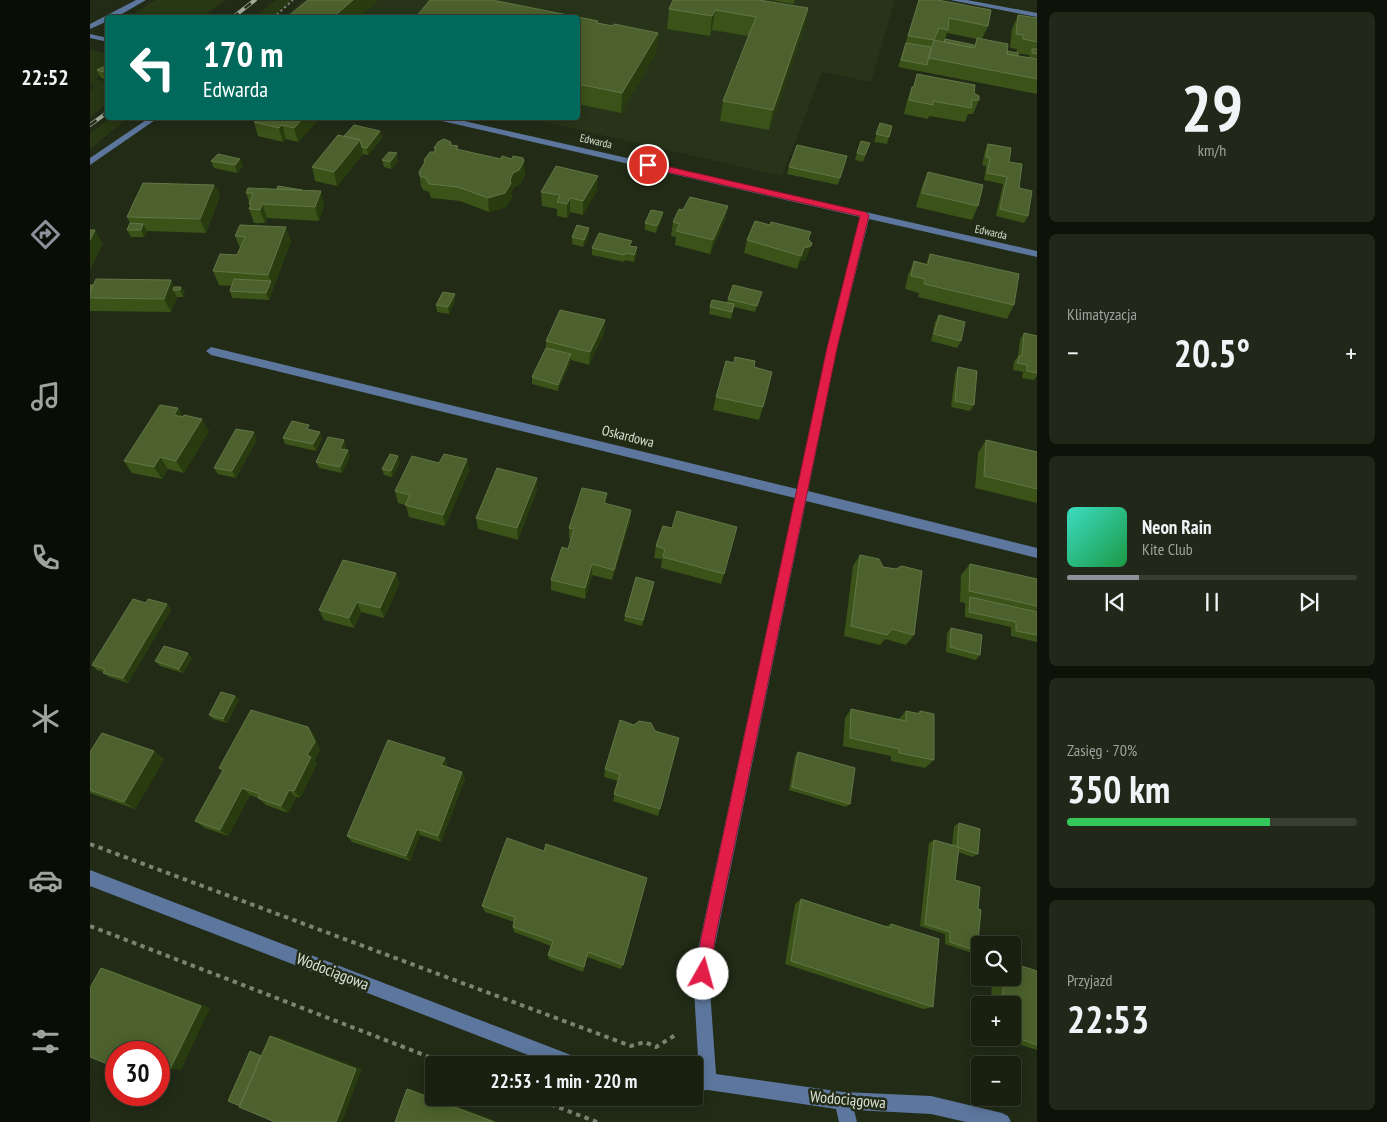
<!DOCTYPE html>
<html lang="pl">
<head>
<meta charset="utf-8">
<style>
	body { margin:0; font-family:"PT Sans Narrow",sans-serif; background:#222819; color:#f1f3f6; height:100vh; display:flex; flex-direction:column; font-size:19px; white-space:nowrap }
	* { box-sizing:border-box; margin:0 }
	p { font-size:16px; color:#9fa39f }
	.icon { flex:none; width:28px; height:28px; fill:none; stroke:currentColor; stroke-width:2; stroke-linecap:round; stroke-linejoin:round }
	.map { position:relative; flex:1; overflow:hidden }
	.sheet { display:flex; flex-direction:column; gap:12px; padding:12px; background:#0e1209; width:350px }
	.sheet>* { flex:none }
	.hud { position:absolute; left:15px; top:15px; width:475px; height:105px; border-radius:5px; box-shadow:0 2px 12px #0003,0 0 0 1px #373e30; background:#00695c; color:#fff; overflow:hidden }
	.fabs { position:absolute; left:881px; top:936px; display:grid; gap:10px }
	.fabs a { display:grid; place-items:center; width:50px; height:50px; border-radius:5px; background:#192010; box-shadow:0 2px 12px #0003,0 0 0 1px #373e30; font-size:25px }
	.speed { position:absolute; left:15px; top:1041px; display:flex; gap:10px; font-size:25px; font-weight:700; text-align:center }
	.speed>* { display:grid; place-content:center; width:65px; height:65px; border-radius:50%; background:#192010; box-shadow:0 2px 12px #0003,0 0 0 1px #373e30; line-height:1 }
	.speed .limit { border:8px solid #d22; background:#fff; color:#111 }
	.pin { position:absolute; display:grid; place-items:center; width:42px; height:42px; color:#fff; margin:-21px; border:2px solid #fff; border-radius:50%; box-shadow:0 1px 5px #0007 }
	.me { position:absolute; width:55px; margin:-28px; rotate:7deg; stroke-linejoin:round; filter:drop-shadow(0 0 4px #0008) }
	.turn { display:flex; align-items:center; gap:18px; height:105px; padding:0 15px; font-size:22px }
	.turn .icon { width:65px; height:65px; stroke-width:2.5 }
	.turn b { display:block; font-size:35px; line-height:42px }
	.big { font-size:38px; font-weight:600; line-height:1.1 }
	.sheet .widget { flex:1; display:flex; flex-direction:column; justify-content:center; gap:8px; min-width:0; padding:0 18px; border-radius:8px; background:#222819 }
	.sheet .dial { align-items:center; gap:0 }
	.dial b { font-size:65px; line-height:1 }
	.song { display:flex; align-items:center; gap:15px }
	.cover { width:60px; height:60px; border-radius:8px; background:linear-gradient(135deg,hsl(170 70% 55%),hsl(140 70% 35%)) }
	.played { height:5px; border-radius:2px; background:linear-gradient(90deg,#8c9099 25%,#373e30 25%) }
	.keys { display:flex; justify-content:space-around; direction:ltr }
	.heat { display:flex; justify-content:space-between; align-items:center; font-size:28px; direction:ltr }
	.charge { height:8px; border-radius:4px; background:linear-gradient(90deg,#34c759 70%,#373e30 0) }
	.trip { position:absolute; left:335px; top:1056px; width:278px; height:50px; border-radius:5px; background:#192010; box-shadow:0 2px 12px #0003,0 0 0 1px #373e30; font-weight:600; line-height:50px; text-align:center }
	main { display:flex; flex:1; min-height:0 }
	.menu { display:flex; flex-direction:column; width:90px; justify-content:space-around; align-items:center; background:#0a0d06; color:#9fa39f }
	.menu .icon { width:35px; height:35px }
	.menu .current { color:#8c9099 }
	.menu b { font-size:22px; color:#f1f3f6 }
	.map>svg:first-child { display:block }
</style>
</head>
<body>
<main>
<nav class="menu">
<b>22:52</b>
<svg class="icon current" aria-label="directions" viewBox="0 0 24 24"><path d="M12 3l9 9-9 9-9-9zM9 14v-3h6M13 9l2 2-2 2"/></svg>
<svg class="icon" aria-label="music" viewBox="0 0 24 24"><path d="M9 18V5l10-2v13"/><circle cx="6" cy="18" r="3"/><circle cx="16" cy="16" r="3"/></svg>
<svg class="icon" aria-label="phone" viewBox="0 0 24 24"><path d="M5 4h4l2 5-3 2q2 4 5 5l2-3 5 2v4C11 20 4 13 5 4z"/></svg>
<svg class="icon" aria-label="climate" viewBox="0 0 24 24"><path d="M12 3v18M4 7l16 10M4 17L20 7"/></svg>
<svg class="icon" aria-label="car" viewBox="0 0 24 24"><path d="M5 17H2v-5l4-1 3-4h7l3 4 3 1v5h-3M9 17h6M6 11h13"/><circle cx="7" cy="17" r="2"/><circle cx="17" cy="17" r="2"/></svg>
<svg class="icon" aria-label="filters" viewBox="0 0 24 24"><path d="M4 7h16M4 17h16"/><circle cx="9" cy="7" r="2"/><circle cx="15" cy="17" r="2"/></svg>
</nav>
<div class="map">
<svg width="947" height="1122" viewBox="0 0 947 1122">
	<rect width="100%" height="100%" fill="#212b16"/>
	<path fill="#273419" d="M213,0H805L781,82L732,72L692,176L437,118H488V18H193Z"/>
	<path fill="#283814" d="M65,0H136L112,17H39Z
		M186,0H203L183,17H165Z
		M0,50L18,54L17,70L6,79L17,82V104L0,117V92L4,85L0,83Z
		M21,118H38L0,149V133Z"/>
	<g fill="none" stroke-linecap="round" stroke-linejoin="round">
		<path stroke="#7b8372" stroke-width="2" stroke-dasharray="2.5 2.5" stroke-linecap="butt" d="M183,18L203,0"/>
		<path stroke="#7b8372" stroke-width="4" stroke-dasharray="4.5 4.5" stroke-linecap="butt" d="M0,844L541,1046L555,1042L566,1047L587,1034
			M0,926L360,1065
			M444,1098L507,1122"/>
		<path fill="#5d769d" fill-rule="evenodd" d="M46,0H56L25,18H18V21L0,29V24Z
			M860,0H877L947,13V17Z
			M0,34L18,38V42L0,38Z
			M59,118H68L0,165V158Z
			M348,118H361L947,251V257L779,219L747,348L718,491L947,548V558L716,501L622,959L620,990L626,1074L753,1092L841,1096L912,1113L918,1116L921,1122H876L841,1114L764,1110L767,1122H749L746,1109L618,1090L604,1091V1075L609,1074L604,990L606,959L705,498L121,355L116,351L121,347L707,489L737,348L770,217L352,121Z
			M0,870L486,1057L492,1059L494,1065H464L0,886Z"/>
		<defs>
			<path id="rail" d="M142,18L165,0
				M0,125L18,112"/>
		</defs>
		<use href="#rail" stroke="#a3ab9b" stroke-width="4"/>
		<use href="#rail" stroke="#212b16" stroke-width="2.5" stroke-dasharray="8" stroke-linecap="butt"/>
	</g>
	<path fill="#3b5218" fill-rule="evenodd" d="M681,0H705L703,4Z
		M829,0L898,26L892,39L928,56L939,58V55L926,53L927,49L920,48L922,29L928,15L947,18V57L946,59H947V94L808,67ZM857,33L887,39L884,45L854,42Z
		M718,8L714,28L679,130L630,121L633,101L659,36L622,30L620,36L577,29L579,9Z
		M488,18L523,26L568,33L566,53L531,113L488,104Z
		M18,69V79L16,80L11,78L7,70Z
		M827,74L884,93L889,100L883,114H878L875,122L839,116L838,119L814,114L817,101L822,87H823Z
		M230,118L208,142L196,139L193,142L168,136L164,122Z
		M790,123L802,126L797,144L784,142Z
		M290,131L292,138L278,155L273,154L247,186L225,181L222,167L254,136Z
		M361,142L362,145L368,146V150L435,175L430,184L424,187L421,193L422,197L416,207L399,212L370,201L341,198L339,192L333,190L331,186L329,172L334,163V160L344,152V148Z
		M780,143L773,162L765,160L767,153Z
		M898,144L919,162L938,216L934,223L906,216L913,184L894,180L896,166L892,165L895,151Z
		M757,156L748,185L697,174L699,167Z
		M292,160L308,161L301,169L294,167Z
		M121,161L153,166L147,173L124,168Z
		M838,172L888,206L882,220L826,207L832,186Z
		M124,187L130,194L128,197L129,198L116,233L57,231L54,237H41L37,230L40,223L37,217L45,199L44,198Z
		M158,188L234,205L229,221L177,218L175,223H164L159,209L160,206L159,204V202L156,193Z
		M507,190L493,215L480,212L477,218L467,216V209L452,206L451,192Z
		M638,206L635,220L620,254L585,245L586,237L581,236L583,222L593,210Z
		M573,212L572,219L566,233L555,230V223Z
		M680,225L721,232L718,240L716,260L710,261L707,269L654,253L657,240Z
		M499,235L493,247L482,244V237Z
		M145,236L201,241L179,300L142,298L140,291L142,286L129,285L123,271L147,255L150,248Z
		M541,246L547,247V255L544,262L535,260L534,262L502,255V248Z
		M840,254L924,305L917,319L828,297L829,293L815,289L818,275L824,261L836,264Z
		M81,280L84,287H91L95,294L93,297H87L81,312L0,311V285Z
		M670,298L665,312L644,307L641,319L619,314L620,307L637,303L638,299Z
		M365,301L359,314L347,312L346,305Z
		M849,315L871,341L867,348L841,341L845,322Z
		M515,320L514,333L499,365L481,360L468,391L442,384V377L456,348V341Z
		M934,333L947,336V376L944,380L932,378L933,372L923,370L924,362L928,356L930,339Z
		M664,367L673,407L669,420L623,410L626,397Z
		M868,367L884,405L880,411L861,407L865,374Z
		M88,408L93,417L119,431L94,473L78,469L72,479L42,473L34,461Z
		M221,430L232,438L226,451L195,444L193,438Z
		M167,439L146,478L128,474L124,468Z
		M896,440L947,452V503L885,488L888,453Z
		M256,446L255,450L260,457L252,473L229,468L226,462Z
		M377,459L379,471L355,526L319,517L316,505L308,503L305,491L349,463Z
		M310,462L302,477L294,475L292,469Z
		M447,490L428,540L388,529L386,518Z
		M516,504L541,510L540,521L522,580L502,575L495,599L461,590V580L478,549L481,539H479V528Z
		M573,526L634,574L631,584L571,568L572,559L564,558L566,546Z
		M770,555L824,635L816,645L795,639L790,645L754,636L763,566Z
		M880,564L947,579V642L921,636V627L875,617V603L870,602L871,575Z
		M306,573L309,584L294,618L271,612L264,628L234,620L229,610Z
		M563,588L552,626L534,621L535,616Z
		M56,603L77,604L81,610L38,683L19,677L13,673L14,672L7,670L2,665Z
		M861,628L890,655L886,660L856,652L857,633Z
		M102,658L93,673L70,666L65,661Z
		M145,696L149,700L137,723L123,719L119,715Z
		M761,709L809,719L816,711L827,713L830,711L844,760L835,768L801,761V756L753,746L755,718Z
		M530,720L570,809L568,816L523,801L528,781L514,777L515,769Z
		M218,727L224,735L230,750L224,761L227,764L210,798L206,797L198,813L176,805L168,798L160,795L138,836L115,828L105,821L133,771L129,768Z
		M0,752L74,759L45,809L0,793Z
		M708,752L760,804L756,807L699,790L705,756Z
		M355,758L357,765V767L372,772L375,779L351,842L330,835L320,861L262,842L257,836Z
		M869,823L888,854L882,857L868,852L865,880L888,909L887,951L882,953L855,944V934L830,926L839,843L844,840L862,845L864,826Z
		M417,838L533,965L531,969L497,957L493,972L459,959L458,955L461,946L424,932L423,927L424,922L395,912L392,906Z
		M711,899L796,926L801,924L843,1007L833,1009L695,964L705,904Z
		M947,971V1050L910,1038H922V1005H901L902,978H922Z"/>
	<path fill="#293c0f" d="M263,0H289L269,18H242Z
		M718,8L714,28L679,130L683,110Z
		M625,10L622,30L620,36L622,16Z
		M568,33L566,53L531,113L532,93Z
		M18,69V79L16,80L13,72Z
		M213,118H230L208,142L204,128Z
		M192,125L196,139L193,142L189,128Z
		M290,131L292,138L278,155L277,148Z
		M270,140L273,154L247,186L244,172Z
		M307,153L308,161L301,169L300,162Z
		M150,159L153,166L147,173L145,165Z
		M434,161L435,175L430,184L424,187L421,193L422,197L416,207L399,212L398,198Z
		M508,176L507,190L493,215V201Z
		M124,185L126,190L127,187L130,194L128,197L129,198L116,233L110,219Z
		M231,191L234,205L229,221L225,207Z
		M480,198V212L477,218V204Z
		M172,204L177,218L175,223L170,210Z
		M638,206L635,220L620,254L623,240Z
		M573,212L572,219L566,233L567,226Z
		M53,224L57,231L54,237L51,230Z
		M196,227L201,241L179,300L176,293L181,281L178,275Z
		M499,228V235L493,247L494,240Z
		M5,230L13,244L0,270V240Z
		M721,232L716,247L722,243L716,260L710,261L707,269L711,256Z
		M547,247V255L544,262V255Z
		M81,280L86,290H83L87,297L81,312L74,299Z
		M91,287L95,294L93,297L90,290Z
		M365,294V301L359,314L358,307Z
		M515,320L514,333L499,365L500,352Z
		M481,354V361L468,391V385Z
		M88,408L95,421L84,415Z
		M112,419L119,431L94,473L86,461Z
		M164,432L167,439L146,478L142,471Z
		M230,432L232,438L226,451L223,444Z
		M254,440L256,446L252,455L250,449Z
		M258,450L260,457L252,473L250,467Z
		M308,456L310,462L302,477L301,471Z
		M70,457L78,469L72,479L64,467Z
		M377,459L379,471L355,526L353,515Z
		M447,478V490L428,540L427,528Z
		M517,493L516,505L514,503Z
		M541,510L540,521L522,580L524,570Z
		M502,564V575L495,599V588Z
		M306,573L309,584L294,618L290,608Z
		M267,602L271,612L264,628L259,618Z
		M77,604L81,610L38,683L33,678Z
		M98,653L102,658L93,673L89,669Z
		M145,696L149,700L137,723L133,719Z
		M218,727L224,735L230,750L224,761L227,764L210,798L204,791L217,755Z
		M64,751L74,759L45,809L34,802Z
		M355,758L357,765L354,773L351,765Z
		M372,772L375,779L351,842L348,836Z
		M152,788L160,795L138,836L130,830Z
		M199,790L206,797L198,813L191,806Z
		M327,829L330,835L320,861L316,856Z
		M11,968L23,971L120,1008L91,1070L80,1069Z
		M180,1036L188,1037L272,1069L252,1122H246Z
		M29,1049L39,1052H27Z
		M160,1051L164,1052L179,1057H175Z
		M26,1053V1065H20Z
		M317,1089H321L409,1122H404Z"/>
	<path fill="#4c612d" stroke="#637647" d="M218,0H263L242,18H196Z
		M340,0H402L508,21L507,23L523,26L524,24L568,33L532,93L488,84V18H325Z
		M583,0H669L718,8L683,110L633,101L666,17L625,10L622,16L579,9Z
		M829,0H848L901,10L898,26L859,18L858,30L849,28L844,40L818,36Z
		M928,15L947,18V42L933,39V35L926,34Z
		M887,38L918,44L917,54L947,59V79L839,58L844,40L885,48Z
		M855,39L884,45V48L854,42Z
		M816,43L841,47L837,65L811,60Z
		M942,49H947V54L942,53Z
		M917,51L928,53V56L917,54Z
		M13,67L18,69L13,72L7,70Z
		M827,74L885,85L884,93L889,96V100H882L881,108L843,101V105L819,100L822,87H824Z
		M168,118H213L204,128L192,125L189,128L164,122Z
		M790,123L802,126L799,137L786,134Z
		M264,125L290,131L277,148L272,147L270,140L254,136Z
		M248,135L270,140L244,172L222,167Z
		M354,139L361,142L360,145L368,146L366,149L411,159L412,156L422,159L423,156L433,158L434,161L429,170L423,173L420,180L421,183L415,193L398,198L368,187L339,184L336,178L330,176L329,172L335,162L334,160L340,152H345L346,149L344,148L348,142Z
		M771,141L780,143L775,155L767,153Z
		M898,144L921,148L919,162L932,164L929,188L942,191L938,216L910,209L917,177L897,173L900,158L896,157Z
		M707,145L757,156L750,178L699,167Z
		M299,152L307,153L300,162L292,160Z
		M128,154L150,159L145,165L121,161Z
		M466,166L508,176L493,201L480,198L477,204L467,202L470,195L451,192Z
		M838,172L893,185L888,206L832,193Z
		M53,183L124,185L110,219L37,217Z
		M188,186L212,190L187,189Z
		M158,188L231,191L225,207L172,204L170,210L159,209L161,204H159L163,193H156Z
		M600,197L638,206L623,240L586,231L590,224L583,222L589,209L593,210Z
		M561,210L573,212L567,226L555,223Z
		M665,221L680,225L681,222L721,232L718,239L722,243L721,246L714,248L711,256L657,240Z
		M40,223L53,224L51,230H37Z
		M150,225L196,227L178,275L123,271L130,254L147,255L155,237L145,236Z
		M487,225L499,228L494,240L482,237Z
		M0,230H5L0,240Z
		M509,233L542,241L539,246L547,247L544,255L536,253L534,255L502,248Z
		M840,254L929,274L924,305L834,284L835,279L821,276L824,261L838,265Z
		M6,279L81,280L74,299L0,298V293Z
		M144,279L181,281L176,293L140,291Z
		M0,285H3L0,293Z
		M643,285L672,292L667,306L638,299Z
		M84,287H91L90,290H83Z
		M353,292L365,294L358,307L346,305Z
		M622,300L644,304L642,312L620,307Z
		M470,310L515,320L500,352L456,341Z
		M849,315L875,322L871,341L844,334Z
		M934,333L947,336V373L937,371V365L927,363L929,356H932Z
		M456,348L481,354L468,385L442,377Z
		M645,357L665,361L664,367L682,372L673,407L626,397L636,361L644,363Z
		M868,367L887,371L884,405L865,401Z
		M70,405L88,408L84,415L93,417L94,415L112,419L86,461L70,457L64,467L34,461Z
		M202,421L219,425L217,429L230,432L223,444L193,438Z
		M146,429L164,432L142,471L124,468Z
		M238,437L254,440L250,449L258,450L250,467L226,462Z
		M896,440L947,452V489L894,476Z
		M300,454L308,456L301,471L292,469Z
		M354,454L377,459L353,515L315,505L320,495L305,491L322,456L349,463Z
		M407,468L447,478L427,528L386,518Z
		M492,488L517,493L514,503L541,510L524,570L502,564L495,588L461,580L472,547L478,549L484,529L479,528Z
		M587,511L647,527L634,574L573,557L575,549L566,546L573,526L582,528Z
		M770,555L789,559L793,567L806,569L812,566L832,571L824,635L802,629L797,635L761,626Z
		M253,560L306,573L290,608L267,602L259,618L229,610Z
		M880,564L947,579V606L879,591Z
		M546,577L564,582L553,620L535,616Z
		M880,597L947,612V635L926,631V622L879,612Z
		M43,599L56,603L58,599L77,604L33,678L13,673L15,669L2,665Z
		M861,628L892,635L890,655L860,647Z
		M74,646L98,653L89,669L65,661Z
		M131,692L145,696L133,719L119,715Z
		M761,709L816,721V711L830,714V711L844,714V760L809,753V749L760,738Z
		M161,710L218,727L225,742L217,755L221,757L204,791L199,790L191,806L168,798L170,794L152,788L130,830L105,821L133,770L129,768Z
		M530,720L544,725L549,721L561,723L565,731L589,738L570,809L524,794L530,774L515,769Z
		M12,733L64,751L34,802L0,790V752Z
		M298,740L355,758L351,765L372,772L348,836L327,829L316,856L257,836Z
		M708,752L765,768L760,804L702,787Z
		M869,823L890,829L888,854L867,847Z
		M417,838L454,851L456,844L557,878L533,965L498,952L494,967L458,955L463,941L423,927L425,917L392,906Z
		M844,840L869,847L865,880L890,887L888,909L891,910L887,951L860,942V932L835,924Z
		M711,899L800,928L801,924L849,939L843,1007L701,961Z
		M922,963L947,971V1045L922,1036V1005H912L914,978H922Z
		M11,968L111,1006L80,1069L69,1065V1052H38L29,1049L20,1065L0,1057V988Z
		M180,1036L266,1069L246,1122H185L149,1107Z
		M160,1051L171,1056L150,1106L138,1101Z
		M317,1089L404,1122H305Z"/>
	<path fill="#e11d48" stroke="#92132f" d="M558,162L775,212L779,215L747,348L625,939L620,974L618,979L613,982L608,979L606,974L611,939L737,348L770,216L555,167L553,165Z"/>
	<g text-anchor="middle" stroke-width="5" stroke-linejoin="round" paint-order="stroke">
		<g font-size="11" fill="#dbe2d5" stroke="#212b16">
			<text transform="translate(506 141) rotate(13)" y="4">Edwarda</text>
			<text transform="translate(901 232) rotate(13)" y="4">Edwarda</text>
		</g>
		<g font-size="14" fill="#dbe2d5" stroke="#212b16">
			<text transform="translate(538 436) rotate(14)" y="5">Oskardowa</text>
		</g>
		<g font-size="16" fill="#dbe2d5" stroke="#212b16">
			<text transform="translate(243 971) rotate(21)" y="6">Wodociągowa</text>
			<text transform="translate(758 1099) rotate(5)" y="6">Wodociągowa</text>
		</g>
	</g>
</svg>
<div class="fabs">
<a><svg class="icon" aria-label="search" viewBox="0 0 24 24"><circle cx="10" cy="10" r="6"/><path d="M15 15l6 6"/></svg></a>
<a>+</a>
<a>−</a>
</div>
<div class="speed"><div class="limit">30</div></div>
<div class="pin" style="left:558px;top:165px;background:#d93025"><svg class="icon" aria-label="arrive" viewBox="0 0 24 24"><path d="M6 21V4h12l-3 4 3 4H6"/></svg></div>
<svg class="me" style="left:613px;top:974px" viewBox="-20 -20 40 40"><circle r="19" fill="#fff"/><path d="M0-13L10 11 0 6-10 11z" fill="#e11d48"/></svg>
<div class="trip">22:53 · 1 min · 220 m</div>
<div class="hud">
<div class="turn"><svg class="icon" aria-label="left" viewBox="0 0 24 24"><path d="M17 20v-9H6M10 6l-5 5 5 5"/></svg><div><b>170 m</b>Edwarda</div></div>
</div>
</div>
<section class="sheet">
<div class="widget dial"><b>29</b><p>km/h</p></div>
<div class="widget"><p>Klimatyzacja</p>
<div class="heat"><a>−</a><b class="big">20.5°</b><a>+</a></div>
</div>
<div class="widget">
<div class="song"><i class="cover"></i><div><b>Neon Rain</b><p>Kite Club</p></div></div>
<div class="played"></div>
<div class="keys"><svg class="icon" aria-label="previous" viewBox="0 0 24 24"><path d="M18 5L8 12l10 7zM5 5v14"/></svg><svg class="icon" aria-label="pause" viewBox="0 0 24 24"><path d="M8 5v14M16 5v14"/></svg><svg class="icon" aria-label="next" viewBox="0 0 24 24"><path d="M6 5l10 7-10 7zM19 5v14"/></svg></div>
</div>
<div class="widget"><p>Zasięg · 70%</p><b class="big">350 km</b><div class="charge"></div></div>
<div class="widget"><p>Przyjazd</p><b class="big">22:53</b></div>
</section>
</main>
</body>
</html>
